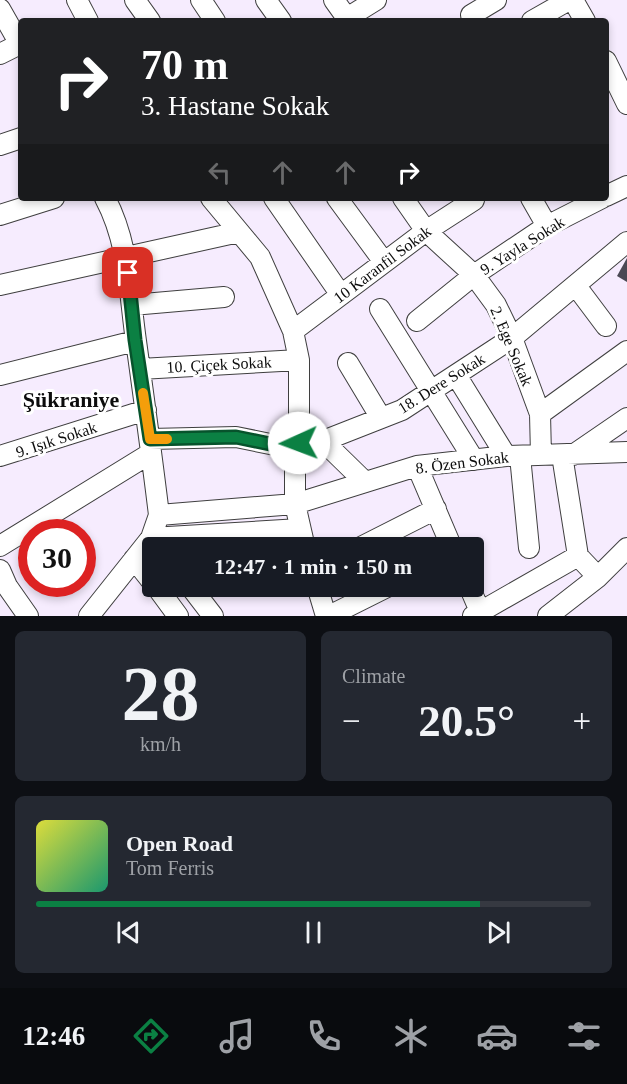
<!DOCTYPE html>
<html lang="en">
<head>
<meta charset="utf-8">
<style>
	body { margin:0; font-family:"Times New Roman",serif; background:#242831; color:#f1f3f6; height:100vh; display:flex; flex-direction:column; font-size:22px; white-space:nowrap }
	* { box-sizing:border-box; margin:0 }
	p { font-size:20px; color:#9ea1a6 }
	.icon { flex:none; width:33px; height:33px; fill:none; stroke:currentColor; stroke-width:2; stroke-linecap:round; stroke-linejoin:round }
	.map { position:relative; height:616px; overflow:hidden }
	.drawer { display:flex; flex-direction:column; gap:15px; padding:15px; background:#0d0f14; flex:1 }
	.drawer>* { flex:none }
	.top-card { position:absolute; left:18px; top:18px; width:591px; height:183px; border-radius:6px; box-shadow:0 3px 9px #0003; background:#202124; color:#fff; overflow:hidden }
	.speed { position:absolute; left:18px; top:519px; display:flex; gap:12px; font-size:30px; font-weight:700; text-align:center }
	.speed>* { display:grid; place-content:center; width:78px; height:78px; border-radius:50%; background:#171b24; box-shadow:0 3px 9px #0003; line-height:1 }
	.speed .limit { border:9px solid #d22; background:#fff; color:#111 }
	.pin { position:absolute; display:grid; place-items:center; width:51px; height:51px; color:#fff; margin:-26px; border-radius:12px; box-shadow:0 3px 9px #0006 }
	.me { position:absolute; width:66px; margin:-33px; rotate:268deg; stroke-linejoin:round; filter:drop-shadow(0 0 4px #0008) }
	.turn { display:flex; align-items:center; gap:21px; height:126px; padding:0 24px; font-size:27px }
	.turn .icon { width:78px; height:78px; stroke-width:2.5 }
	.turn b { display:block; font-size:42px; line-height:51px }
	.lanes { display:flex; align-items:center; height:57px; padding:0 24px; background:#0003; justify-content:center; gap:30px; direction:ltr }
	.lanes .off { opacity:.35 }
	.big { font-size:45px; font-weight:700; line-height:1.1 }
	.drawer .card { flex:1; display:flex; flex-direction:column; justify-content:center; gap:9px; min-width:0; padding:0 21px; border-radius:9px; background:#242831 }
	.drawer .dial { align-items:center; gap:0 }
	.dial b { font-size:78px; line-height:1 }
	.song { display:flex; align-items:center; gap:18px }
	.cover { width:72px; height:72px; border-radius:9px; background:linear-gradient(135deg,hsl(60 70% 55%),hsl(160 70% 35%)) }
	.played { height:6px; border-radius:3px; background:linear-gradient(90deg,#0b8043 80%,#363941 80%) }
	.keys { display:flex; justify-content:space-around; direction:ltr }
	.heat { display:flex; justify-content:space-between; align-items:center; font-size:33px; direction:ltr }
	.drawer .tiles { flex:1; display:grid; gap:15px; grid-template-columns:1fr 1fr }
	.card:last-child { grid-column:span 2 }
	.trip { position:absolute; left:142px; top:537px; width:342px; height:60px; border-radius:6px; background:#171b24; box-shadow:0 3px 9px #0003; font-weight:700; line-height:60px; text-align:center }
	.dock { display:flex; height:96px; justify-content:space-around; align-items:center; background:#090b0e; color:#9ea1a6 }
	.dock .icon { width:42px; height:42px }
	.dock .on { color:#0b8043 }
	.dock b { font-size:27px; color:#f1f3f6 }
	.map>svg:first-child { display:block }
</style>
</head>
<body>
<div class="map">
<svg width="627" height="616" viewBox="0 0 627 616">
	<rect width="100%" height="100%" fill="#f6ecfe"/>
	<path fill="#4b4954" d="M627,258V282L617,276Z"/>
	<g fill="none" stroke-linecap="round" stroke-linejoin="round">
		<defs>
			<path id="minor" d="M77,0L88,21
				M135,0L150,21
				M201,0L215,21
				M266,0L281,21
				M334,0L349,21
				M573,0L585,21
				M0,9L21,46
				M347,18L376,0
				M475,21L471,15L496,0
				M532,21L569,0
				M0,54L20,44
				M606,61L627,104
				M0,145L21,138
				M606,196L627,186
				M211,198L260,257L293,331L299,360V443L295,466V504L305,548
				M274,198L341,295
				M337,198L384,262
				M403,198L426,231L474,275L496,305L512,338L540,414L541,455
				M531,198L547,226
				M0,215L54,198
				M0,285L239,232
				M576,286L606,326
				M132,305L224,297
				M380,309L474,460
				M417,321L474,275L547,226L602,198
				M293,331L426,231L474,200L472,198
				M348,363L381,418
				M140,369L299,360
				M0,375L135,341
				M456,375L506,456
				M540,414L627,351
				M150,439L236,437L275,445L323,441L402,410L512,338L627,242
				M323,441L365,482
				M562,455L578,556
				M573,455L627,418
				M0,456L146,410
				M520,456L529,548
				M417,466L452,548
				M159,515L295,504L417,466L506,456L627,452
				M151,538L300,529
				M0,546L151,453
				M359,548L436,509
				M134,559L153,583
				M0,570L7,586L28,616
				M156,586L178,616
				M190,586L213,616
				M317,586L326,616
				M469,586L482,616
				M89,616L151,538L159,515C152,457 144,399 136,341C129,292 129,243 105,198
				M329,616L389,586
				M473,616L578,556L598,577
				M548,616L598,577L627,548"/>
		</defs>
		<use href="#minor" stroke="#3f3f3f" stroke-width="22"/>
		<use href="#minor" stroke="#fff" stroke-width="20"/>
	</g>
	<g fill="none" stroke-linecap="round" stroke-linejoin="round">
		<defs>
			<path id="route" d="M128,273L135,340L150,439L236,437L275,445L299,443"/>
		</defs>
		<use href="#route" stroke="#07532c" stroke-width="15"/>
		<use href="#route" stroke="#0b8043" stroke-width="10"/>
		<path stroke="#f59e0b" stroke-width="10" d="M143,393L150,439H167"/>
	</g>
	<g text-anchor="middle" stroke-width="6" stroke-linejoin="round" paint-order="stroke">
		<g font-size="16" fill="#0c0c0c" stroke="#fff">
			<text transform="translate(522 245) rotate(-32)" y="6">9. Yayla Sokak</text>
			<text transform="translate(382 264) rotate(-37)" y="6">10 Karanfil Sokak</text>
			<text transform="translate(512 346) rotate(67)" y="6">2. Ege Sokak</text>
			<text transform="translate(219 364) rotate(-3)" y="6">10. Çiçek Sokak</text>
			<text transform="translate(441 383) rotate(-32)" y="6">18. Dere Sokak</text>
			<text transform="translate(56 439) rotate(-18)" y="6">9. Işık Sokak</text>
			<text transform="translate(462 462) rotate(-7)" y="6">8. Özen Sokak</text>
		</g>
		<g font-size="22" font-weight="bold" fill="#0c0c0c" stroke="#fff">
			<text x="71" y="407">Şükraniye</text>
		</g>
	</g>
</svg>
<div class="speed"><div class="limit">30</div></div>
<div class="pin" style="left:128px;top:273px;background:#d93025"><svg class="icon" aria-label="arrive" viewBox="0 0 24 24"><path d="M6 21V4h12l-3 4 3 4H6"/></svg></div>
<svg class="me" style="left:299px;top:443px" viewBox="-20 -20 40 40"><circle r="19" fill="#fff"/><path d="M0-13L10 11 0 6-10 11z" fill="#0b8043"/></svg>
<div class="trip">12:47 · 1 min · 150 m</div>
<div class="top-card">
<div class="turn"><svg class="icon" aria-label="right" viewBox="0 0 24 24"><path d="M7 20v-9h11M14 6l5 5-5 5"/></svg><div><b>70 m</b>3. Hastane Sokak</div></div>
<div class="lanes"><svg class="icon off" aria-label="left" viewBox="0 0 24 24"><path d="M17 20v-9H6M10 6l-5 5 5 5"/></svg><svg class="icon off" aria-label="ahead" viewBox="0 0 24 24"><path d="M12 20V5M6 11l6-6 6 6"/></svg><svg class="icon off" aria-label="ahead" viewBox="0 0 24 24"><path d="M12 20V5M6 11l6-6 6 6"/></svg><svg class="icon" aria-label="right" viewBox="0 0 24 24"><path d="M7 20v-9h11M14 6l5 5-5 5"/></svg></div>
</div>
</div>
<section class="drawer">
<div class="tiles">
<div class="card dial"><b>28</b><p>km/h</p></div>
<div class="card"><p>Climate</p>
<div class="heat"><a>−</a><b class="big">20.5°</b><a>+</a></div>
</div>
<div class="card">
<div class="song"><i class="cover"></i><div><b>Open Road</b><p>Tom Ferris</p></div></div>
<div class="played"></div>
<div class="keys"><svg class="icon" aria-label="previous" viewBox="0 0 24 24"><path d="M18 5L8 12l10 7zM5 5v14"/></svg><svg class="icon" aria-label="pause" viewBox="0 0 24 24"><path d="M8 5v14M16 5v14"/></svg><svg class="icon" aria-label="next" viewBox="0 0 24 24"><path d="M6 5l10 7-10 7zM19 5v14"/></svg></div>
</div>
</div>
</section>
<nav class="dock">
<b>12:46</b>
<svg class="icon on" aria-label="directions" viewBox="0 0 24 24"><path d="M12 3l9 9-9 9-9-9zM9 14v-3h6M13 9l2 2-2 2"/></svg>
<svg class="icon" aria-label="music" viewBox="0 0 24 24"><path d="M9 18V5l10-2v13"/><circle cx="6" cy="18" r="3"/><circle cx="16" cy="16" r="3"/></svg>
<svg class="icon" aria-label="phone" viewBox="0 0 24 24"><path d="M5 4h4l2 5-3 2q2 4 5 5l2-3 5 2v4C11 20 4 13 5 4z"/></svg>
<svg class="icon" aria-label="climate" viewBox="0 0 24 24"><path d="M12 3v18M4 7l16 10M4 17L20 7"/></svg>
<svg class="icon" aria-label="car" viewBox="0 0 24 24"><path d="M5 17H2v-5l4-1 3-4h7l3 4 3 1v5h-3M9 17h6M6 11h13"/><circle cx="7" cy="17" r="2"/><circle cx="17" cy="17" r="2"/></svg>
<svg class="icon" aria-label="filters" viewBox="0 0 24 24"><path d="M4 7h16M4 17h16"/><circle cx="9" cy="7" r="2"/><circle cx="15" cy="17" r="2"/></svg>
</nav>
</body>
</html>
